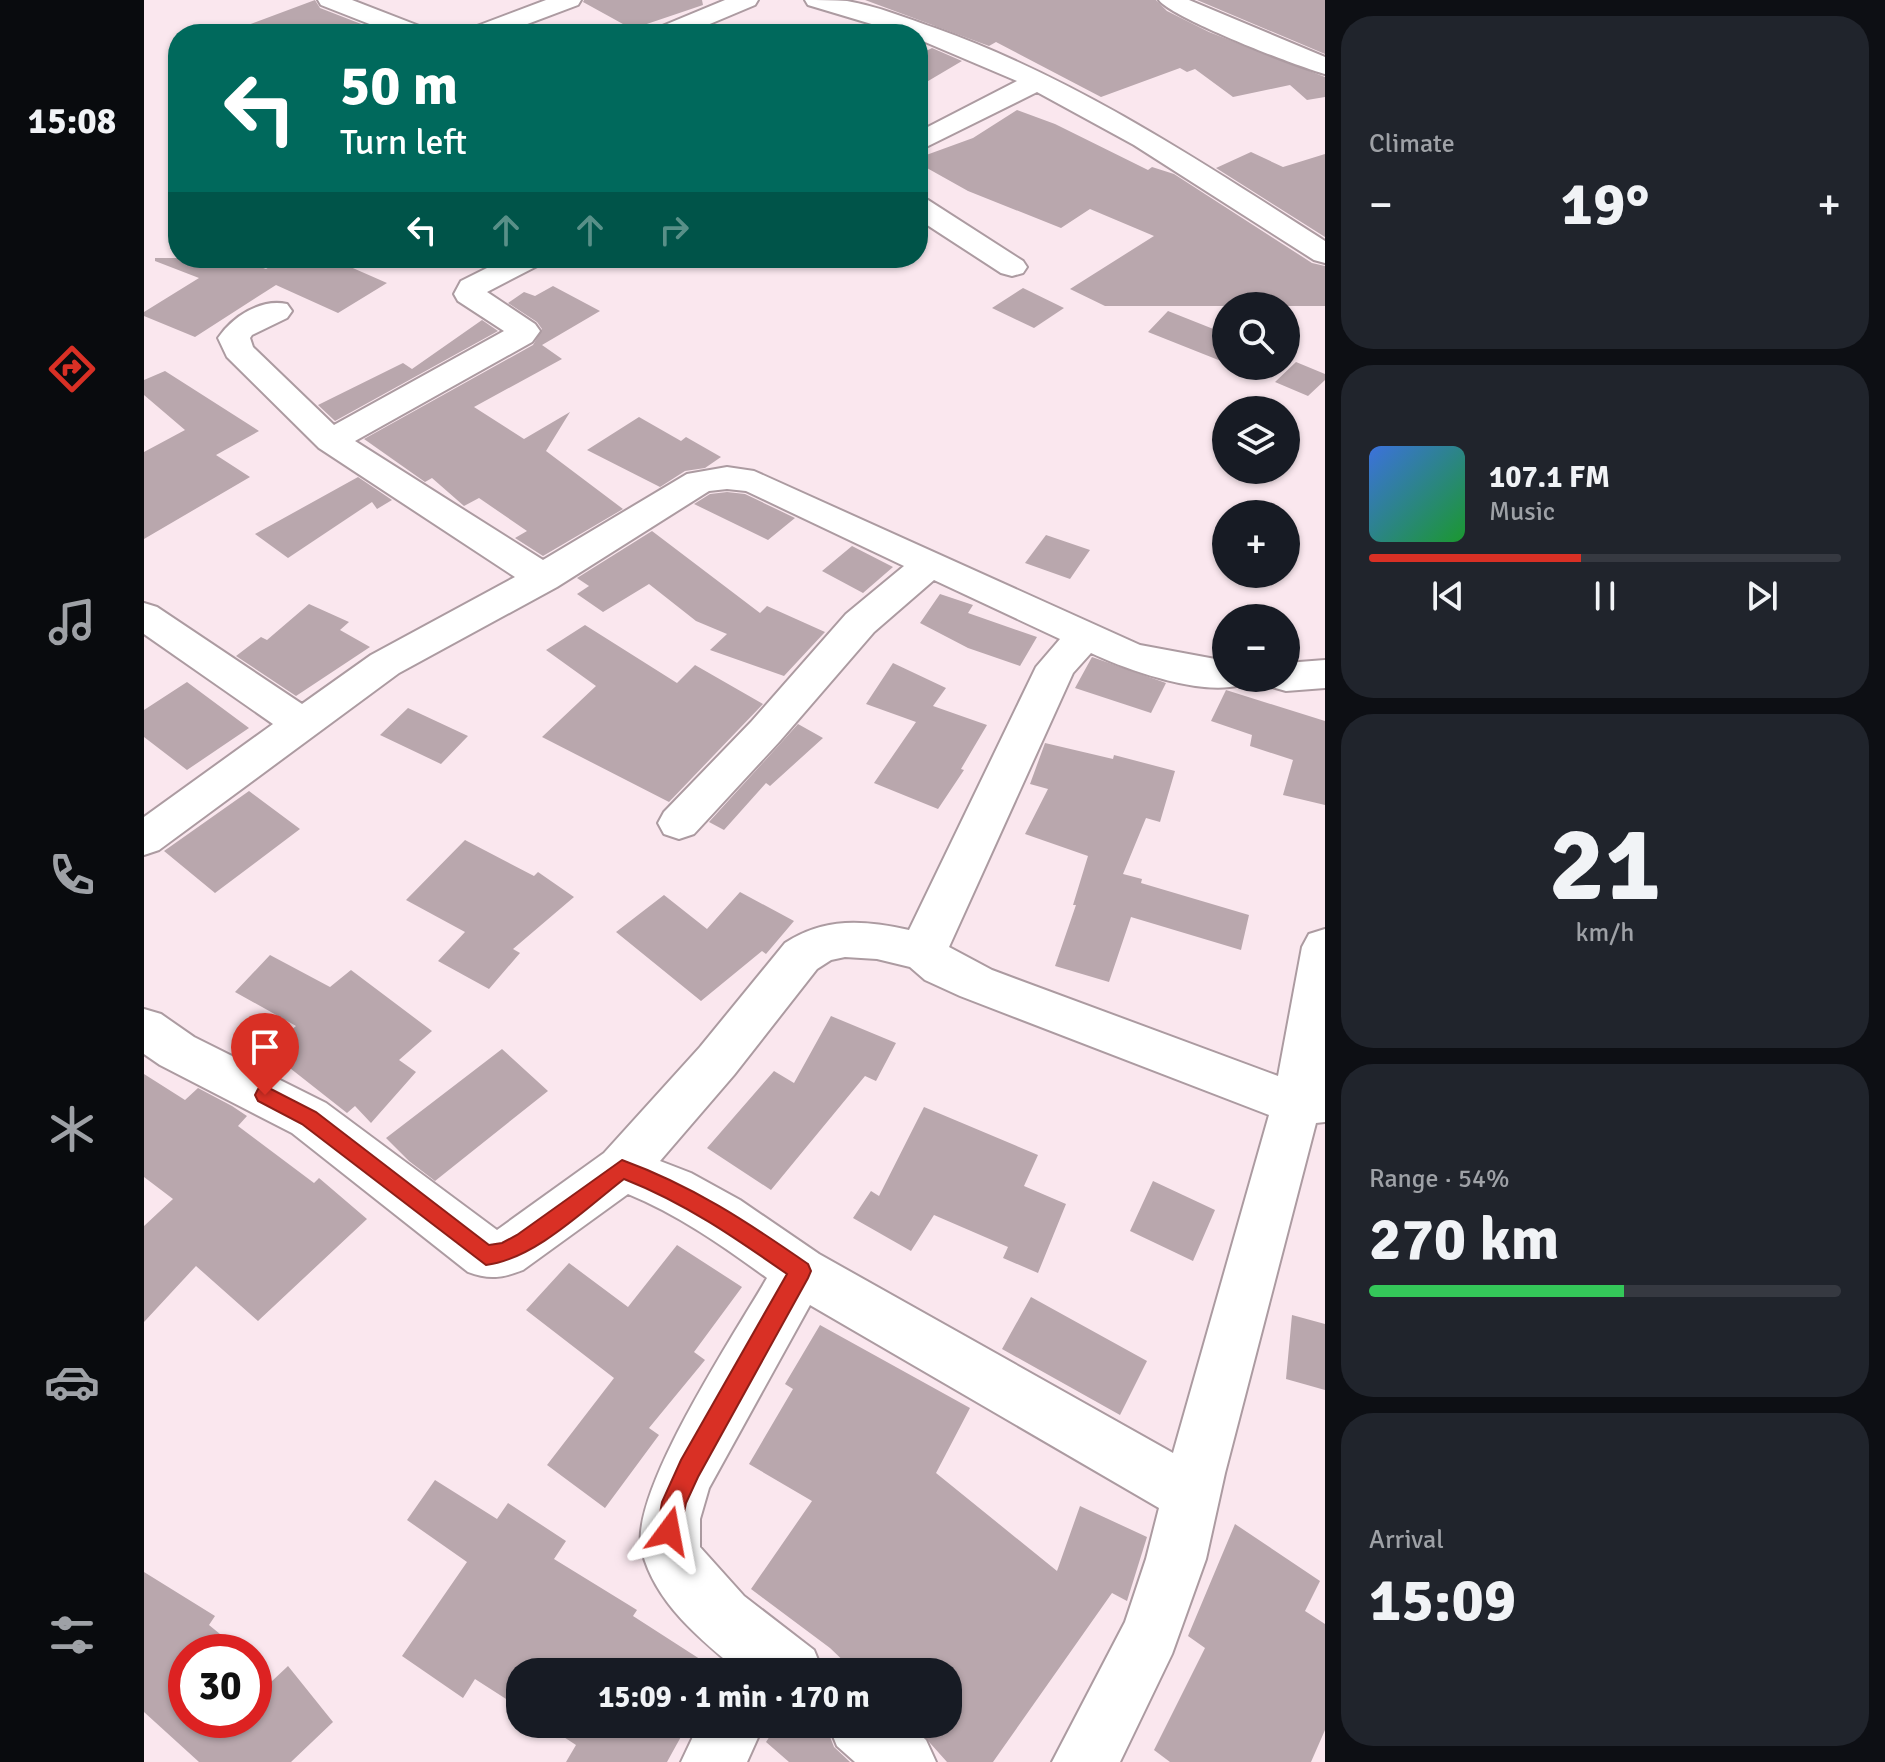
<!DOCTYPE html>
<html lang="en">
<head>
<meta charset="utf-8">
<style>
	body { margin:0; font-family:Signika,sans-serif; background:#20242c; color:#f1f3f6; height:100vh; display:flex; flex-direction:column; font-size:30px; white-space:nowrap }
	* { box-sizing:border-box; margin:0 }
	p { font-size:26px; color:#9ea1a6 }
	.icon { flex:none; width:44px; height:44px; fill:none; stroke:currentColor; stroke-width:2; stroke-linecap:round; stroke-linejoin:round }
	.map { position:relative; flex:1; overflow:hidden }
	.side { display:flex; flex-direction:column; gap:16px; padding:16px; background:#0d0f14; width:560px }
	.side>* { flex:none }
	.guide { position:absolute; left:24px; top:24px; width:760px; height:244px; border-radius:32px; box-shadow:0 2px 6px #0004; background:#00695c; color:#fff; overflow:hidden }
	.controls { position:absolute; left:1068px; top:292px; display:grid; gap:16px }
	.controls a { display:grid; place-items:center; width:88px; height:88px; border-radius:50%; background:#171b24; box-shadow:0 2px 6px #0004; font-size:40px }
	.speed { position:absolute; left:24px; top:1634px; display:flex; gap:16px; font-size:40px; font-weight:700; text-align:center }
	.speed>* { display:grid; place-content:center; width:104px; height:104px; border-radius:50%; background:#171b24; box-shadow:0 2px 6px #0004; line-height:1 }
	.speed .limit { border:12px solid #d22; background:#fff; color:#111 }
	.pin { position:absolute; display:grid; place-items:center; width:68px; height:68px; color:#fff; margin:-82px -34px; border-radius:50% 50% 50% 0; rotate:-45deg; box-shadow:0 0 8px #0007 }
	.pin .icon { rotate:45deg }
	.me { position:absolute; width:88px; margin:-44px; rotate:13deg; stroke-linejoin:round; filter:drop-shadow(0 0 6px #0008) }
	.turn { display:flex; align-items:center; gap:28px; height:168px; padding:0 40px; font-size:36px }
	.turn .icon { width:104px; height:104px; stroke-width:2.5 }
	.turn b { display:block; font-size:56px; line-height:68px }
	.lanes { display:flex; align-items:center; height:76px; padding:0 40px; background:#0003; justify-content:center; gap:40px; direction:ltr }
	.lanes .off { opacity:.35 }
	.big { font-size:60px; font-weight:700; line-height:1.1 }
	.side .widget { flex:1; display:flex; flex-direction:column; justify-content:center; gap:12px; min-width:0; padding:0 28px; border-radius:32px; background:#20242c }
	.side .dial { align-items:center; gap:0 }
	.dial b { font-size:104px; line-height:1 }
	.song { display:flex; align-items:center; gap:24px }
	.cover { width:96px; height:96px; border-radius:12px; background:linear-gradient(135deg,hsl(220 70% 55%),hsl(130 70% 35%)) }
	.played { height:8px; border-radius:4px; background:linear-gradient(90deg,#d93025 45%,#363941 45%) }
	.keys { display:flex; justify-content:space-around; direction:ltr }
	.heat { display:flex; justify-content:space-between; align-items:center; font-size:44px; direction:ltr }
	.charge { height:12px; border-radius:6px; background:linear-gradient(90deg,#34c759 54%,#363941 0) }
	.trip { position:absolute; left:362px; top:1658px; width:456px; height:80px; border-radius:32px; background:#171b24; box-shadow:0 2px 6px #0004; font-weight:700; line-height:80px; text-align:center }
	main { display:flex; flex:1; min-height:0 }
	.menu { display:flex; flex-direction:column; width:144px; justify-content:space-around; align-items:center; background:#090b0e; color:#9ea1a6 }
	.menu .icon { width:56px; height:56px }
	.menu .active { color:#d93025 }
	.menu b { font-size:36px; color:#f1f3f6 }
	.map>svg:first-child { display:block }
</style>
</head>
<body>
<main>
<nav class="menu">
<b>15:08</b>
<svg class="icon active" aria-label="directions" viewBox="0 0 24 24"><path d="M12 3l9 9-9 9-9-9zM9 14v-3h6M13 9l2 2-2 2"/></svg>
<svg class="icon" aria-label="music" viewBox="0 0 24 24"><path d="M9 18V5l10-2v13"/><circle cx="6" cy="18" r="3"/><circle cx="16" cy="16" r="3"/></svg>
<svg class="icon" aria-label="phone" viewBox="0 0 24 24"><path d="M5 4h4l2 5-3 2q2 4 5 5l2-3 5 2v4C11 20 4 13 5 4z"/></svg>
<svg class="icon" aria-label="climate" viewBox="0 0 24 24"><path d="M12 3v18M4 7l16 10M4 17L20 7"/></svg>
<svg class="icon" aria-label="car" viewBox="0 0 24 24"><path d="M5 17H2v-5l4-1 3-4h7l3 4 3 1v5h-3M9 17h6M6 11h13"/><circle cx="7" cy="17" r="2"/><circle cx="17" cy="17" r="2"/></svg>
<svg class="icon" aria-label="filters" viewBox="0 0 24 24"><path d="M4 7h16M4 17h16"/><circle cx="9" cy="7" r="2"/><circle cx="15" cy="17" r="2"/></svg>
</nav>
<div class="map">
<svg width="1181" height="1762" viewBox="0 0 1181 1762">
	<rect width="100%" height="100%" fill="#fae7ee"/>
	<path fill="#b9a7ad" d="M171,0L176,8L243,34H89L88,31Z
		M440,0H558L559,5L488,29L439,2Z
		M721,0H1012L1023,11L1065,32L1181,77V97L1163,100L1146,85L1089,97L1051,69L1043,72L1036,68L957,97L852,42L845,46Z
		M1053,0H1181V54Z
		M788,48L818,61L774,87V55Z
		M873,110L911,124L1004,170L1008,167L1030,174L1168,263L1181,266V306H961L926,289L1010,236L946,209L917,228L824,191L774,163V158L829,138Z
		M1107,152L1139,167L1181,154V237L1072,168Z
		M11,258H91L122,269L140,258H186L243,283L194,313L132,285L51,337L0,316V312L55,278L11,261Z
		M409,286L456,311L398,345L418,359L330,407L380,439L426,412L402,451L479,509L399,556L371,538L383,531L335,498L320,506L288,478L281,482L220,439L389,345L398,329L393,322L364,303L380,292L391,296Z
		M879,288L920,308L890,328L848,308Z
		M1024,311L1082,334V363L1004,332Z
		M338,320L354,331L191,421L174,405L259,363L268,369Z
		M1152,362L1181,374V380L1164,396L1131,382Z
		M21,371L115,431L72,455L106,477L0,539V452L41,430L0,395V380Z
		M495,417L537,441L542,437L577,457L561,468L541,471L516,487L443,450Z
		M214,477L248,500L233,509L228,502L144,558L111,534Z
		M583,492L601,494L651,518L624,540L550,504L566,494Z
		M508,531L616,613L623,606L681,632L640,676L566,650L583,634L552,621L505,584L459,612L433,594L445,586L433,578Z
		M902,535L946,550L926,579L881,563Z
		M708,546L749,567L719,593L678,571Z
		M796,594L829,605L824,613L893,637L876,666L824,648L776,623Z
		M165,604L205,622L196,630L226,647L152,696L92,656L117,637L123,640Z
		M441,625L533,683L551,665L619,704L525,802L398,737L452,686L402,650Z
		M948,657L1022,683L1007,713L931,688Z
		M749,663L802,688L789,706L843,725L817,769L820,770L794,809L730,783L772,722L722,704Z
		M43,682L105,728L43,770L0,737V710Z
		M1082,690L1181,721V805L1139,795L1149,760L1106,746L1108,735L1067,721Z
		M264,708L324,736L297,764L236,735Z
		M654,724L679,738L626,786L622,783L580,830L565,822Z
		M901,743L969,759L970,755L1031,771L1016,822L1002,818L979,874L998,879L997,883L1105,915L1097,950L987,917L965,982L911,966L932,905H929L944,856L881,834L904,789L886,784Z
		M105,791L156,829L71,893L20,851Z
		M321,840L390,876L394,872L430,897L369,949L376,953L345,989L294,961L321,932L262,900Z
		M596,892L650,921L622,954L618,951L557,1001L472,932L520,895L563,929Z
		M126,955L186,987L207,970L288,1031L255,1060L272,1072L227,1123L211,1106L203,1113L123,1050L152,1026L91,992Z
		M687,1016L752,1043L732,1081L721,1076L627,1190L563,1148L630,1071L650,1083Z
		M358,1049L404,1091L291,1181L265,1161L242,1138Z
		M0,1074L41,1100L54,1088L88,1106L103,1116L94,1126L170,1183L175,1178L223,1219L114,1321L52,1266L0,1322V1226L29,1199L0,1177Z
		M780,1107L894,1155L880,1186L922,1204L894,1273L859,1258L864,1247L790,1215L767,1251L709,1218L727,1191L735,1196Z
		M1009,1181L1071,1210L1049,1261L986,1231Z
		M533,1245L598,1287L550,1352L561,1360L505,1428L515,1435L461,1508L403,1465L470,1378L382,1310L425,1263L484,1307Z
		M887,1297L1003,1361L976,1415L858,1349Z
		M1148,1315L1181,1324V1390L1142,1379Z
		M676,1325L826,1408L792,1473L913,1571L936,1506L1003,1537L983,1601L968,1593L849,1762H803L769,1724H804V1672H711L686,1648L607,1589L668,1501L605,1464L649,1389L641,1384Z
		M291,1480L353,1519L364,1503L422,1541L410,1559L493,1610L489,1616L576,1672H376V1708L331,1679L319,1698L258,1656L323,1562L263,1520Z
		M1091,1524L1176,1581L1161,1611L1181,1624V1730L1167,1762H1026L1010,1750L1061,1648L1044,1636Z
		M0,1572L71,1616L65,1625L98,1652H42V1720H110V1698L144,1666L189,1722L147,1762H55L0,1712Z
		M400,1724H544L523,1762H422L432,1745Z
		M634,1724H681L690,1747L706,1762H645L622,1742Z"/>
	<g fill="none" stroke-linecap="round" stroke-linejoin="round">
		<defs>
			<path id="minor" d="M174,0H208L283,29L287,34H251L177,5Z
				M402,0H437L434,5L357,34H321L325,29Z
				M581,0H614L611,5L542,34H507L511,29Z
				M661,0C675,0 690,0 703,1C733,6 762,18 791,28C931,78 1056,161 1181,241V263L1170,260L990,145L893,92L774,151V132L873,81L774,39V34H761L664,5Z
				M1015,0H1045L1181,57V74C1154,67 1028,18 1015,0Z
				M774,197L784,200L879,261L883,267L879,273L868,276L857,273L774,219Z
				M363,258H401L397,264L343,292L391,324L396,331L388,342L211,441L399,560L543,474L583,467L610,471L996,645L1082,661V678H1100L1096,685C1057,696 983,670 947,653L929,673L805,947L848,970L1134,1076L1158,947L1165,934L1181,929V1122L1172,1123L1081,1473L1062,1559L1028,1654L976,1762H908L981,1622L1002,1559L1015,1508L666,1305L565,1488L556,1519V1547L600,1596L670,1650L679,1672H596C557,1640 511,1603 498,1551C483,1495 592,1332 623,1278C579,1246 535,1215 484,1194L379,1270C358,1278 345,1280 324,1272L148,1133L16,1065L0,1054V1009L17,1014L50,1037L182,1103L353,1230L460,1153L556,1047L641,943C681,917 720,920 765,930L892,667L916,639L790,580L730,632L635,742L550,834L535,839L520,834L514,823L520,812L607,722L702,614L760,566L602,491L583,489L565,491L413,587L255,673L15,850L0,855V817L129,724L0,634V603L13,607L158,704L227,655L371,577L175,448L83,357L74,338C88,317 117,298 143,304L148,311L143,318L108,335L106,338L109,347L190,425L360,331L314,301L310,294L317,281ZM701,957L733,959L766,967L781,980L816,996L1125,1115L1029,1453L675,1254L596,1200L547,1173L516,1161L590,1075L673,969L687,960Z
				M1181,660V688L1142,691L1128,687L1123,678H1142V663Z
				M555,1724H620L603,1762H537Z
				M684,1724H764L782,1740L792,1762H711L693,1746Z"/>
		</defs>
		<use href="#minor" stroke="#ac9ba1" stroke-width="4"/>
		<use href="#minor" fill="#fff" fill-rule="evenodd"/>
	</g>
	<path fill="#d93025" stroke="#8d1f18" stroke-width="2" d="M121,1086L172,1112L345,1245L358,1243L373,1235L478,1160C549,1186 602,1221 664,1264L667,1271L664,1278L554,1477L542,1503L534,1540L525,1543L516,1540L513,1531L518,1502L537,1460L643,1274C590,1237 541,1203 480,1179C441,1209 391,1259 342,1265L158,1124L114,1101L111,1095L114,1089Z"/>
</svg>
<div class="controls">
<a><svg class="icon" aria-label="search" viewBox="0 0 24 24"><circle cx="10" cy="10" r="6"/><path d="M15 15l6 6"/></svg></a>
<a><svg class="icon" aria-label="layers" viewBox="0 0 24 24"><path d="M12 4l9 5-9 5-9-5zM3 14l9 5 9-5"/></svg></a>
<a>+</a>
<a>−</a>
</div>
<div class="speed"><div class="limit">30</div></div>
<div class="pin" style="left:121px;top:1095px;background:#d93025"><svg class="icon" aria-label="arrive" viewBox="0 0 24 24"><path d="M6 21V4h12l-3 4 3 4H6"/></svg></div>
<svg class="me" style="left:525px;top:1531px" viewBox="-20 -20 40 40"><path d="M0-17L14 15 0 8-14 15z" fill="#d93025" stroke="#fff" stroke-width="4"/></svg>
<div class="trip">15:09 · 1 min · 170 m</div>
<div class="guide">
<div class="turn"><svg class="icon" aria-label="left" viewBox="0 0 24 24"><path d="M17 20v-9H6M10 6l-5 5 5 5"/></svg><div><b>50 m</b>Turn left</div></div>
<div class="lanes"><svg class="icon" aria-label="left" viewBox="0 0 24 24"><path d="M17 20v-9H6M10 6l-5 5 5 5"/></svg><svg class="icon off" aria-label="ahead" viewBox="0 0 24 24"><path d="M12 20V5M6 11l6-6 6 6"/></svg><svg class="icon off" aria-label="ahead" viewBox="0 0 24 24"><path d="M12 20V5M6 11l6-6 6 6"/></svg><svg class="icon off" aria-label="right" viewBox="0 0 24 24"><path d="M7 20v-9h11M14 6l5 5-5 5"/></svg></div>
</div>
</div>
<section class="side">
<div class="widget"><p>Climate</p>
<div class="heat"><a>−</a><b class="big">19°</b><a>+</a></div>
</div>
<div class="widget">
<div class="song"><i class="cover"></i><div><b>107.1 FM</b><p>Music</p></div></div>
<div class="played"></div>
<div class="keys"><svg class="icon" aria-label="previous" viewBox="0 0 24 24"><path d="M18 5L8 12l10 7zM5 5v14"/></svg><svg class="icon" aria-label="pause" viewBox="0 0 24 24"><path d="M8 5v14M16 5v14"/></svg><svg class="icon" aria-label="next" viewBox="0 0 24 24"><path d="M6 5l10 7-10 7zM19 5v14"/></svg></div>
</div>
<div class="widget dial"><b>21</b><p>km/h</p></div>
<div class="widget"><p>Range · 54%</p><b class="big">270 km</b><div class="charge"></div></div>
<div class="widget"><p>Arrival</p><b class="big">15:09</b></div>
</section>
</main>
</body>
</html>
